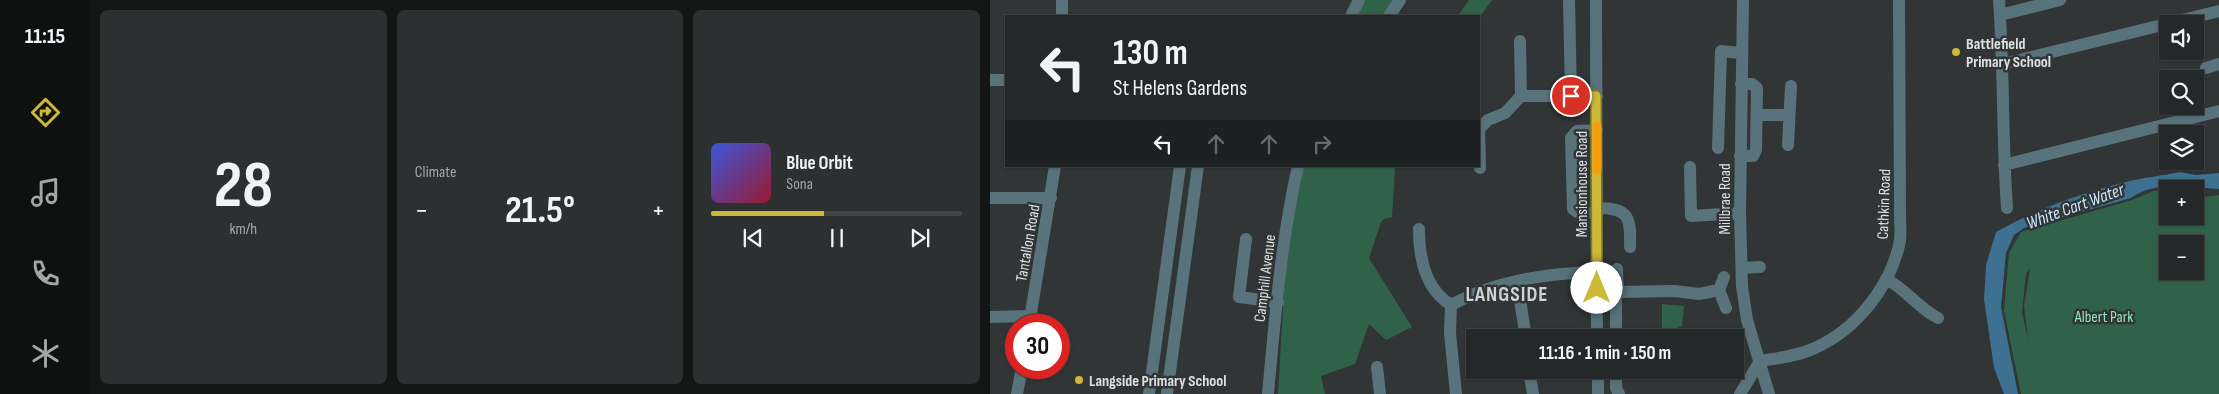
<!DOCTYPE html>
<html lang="en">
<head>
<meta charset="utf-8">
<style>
	body { margin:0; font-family:"Sofia Sans Condensed",sans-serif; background:#2d3030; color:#f1f3f6; height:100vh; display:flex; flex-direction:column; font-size:19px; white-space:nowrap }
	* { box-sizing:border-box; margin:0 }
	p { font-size:16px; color:#a3a6a8 }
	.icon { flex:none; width:28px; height:28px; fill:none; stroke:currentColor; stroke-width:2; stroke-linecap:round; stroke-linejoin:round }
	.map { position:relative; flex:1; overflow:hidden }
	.sheet { display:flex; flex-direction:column; gap:10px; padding:10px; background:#141616; width:900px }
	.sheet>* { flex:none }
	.hud { position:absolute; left:15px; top:15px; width:475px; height:152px; border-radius:0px; box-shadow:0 1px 4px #0004,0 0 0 1px #424445; background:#252828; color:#f1f3f6; overflow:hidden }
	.controls { position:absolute; left:1169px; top:15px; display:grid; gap:10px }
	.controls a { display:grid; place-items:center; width:45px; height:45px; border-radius:0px; background:#252828; box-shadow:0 1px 4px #0004,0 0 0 1px #424445; font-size:25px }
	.speed { position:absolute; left:15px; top:314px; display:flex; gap:10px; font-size:25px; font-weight:700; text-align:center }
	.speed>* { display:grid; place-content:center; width:65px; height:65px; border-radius:50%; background:#252828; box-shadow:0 1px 4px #0004,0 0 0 1px #424445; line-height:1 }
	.speed .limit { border:8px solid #d22; background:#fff; color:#111 }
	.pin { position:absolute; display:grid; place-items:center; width:42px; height:42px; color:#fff; margin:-21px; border:2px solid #fff; border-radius:50%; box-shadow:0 1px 5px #0007 }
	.me { position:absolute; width:55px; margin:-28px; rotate:0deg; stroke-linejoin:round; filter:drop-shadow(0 0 4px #0008) }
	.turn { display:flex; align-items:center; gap:18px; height:105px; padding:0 25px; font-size:22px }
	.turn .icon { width:65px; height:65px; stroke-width:2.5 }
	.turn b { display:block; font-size:35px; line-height:42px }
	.lanes { display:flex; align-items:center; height:48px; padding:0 25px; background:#0003; justify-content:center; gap:25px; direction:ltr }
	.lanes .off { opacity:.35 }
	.big { font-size:38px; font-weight:700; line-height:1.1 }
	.sheet .card { flex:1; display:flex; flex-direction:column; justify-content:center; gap:8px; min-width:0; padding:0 18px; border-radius:8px; background:#2d3030 }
	.sheet .dial { align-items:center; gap:0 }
	.dial b { font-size:65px; line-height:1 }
	.song { display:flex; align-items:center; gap:15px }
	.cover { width:60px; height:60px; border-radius:8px; background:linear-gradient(135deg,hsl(230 70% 55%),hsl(350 70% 35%)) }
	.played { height:5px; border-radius:2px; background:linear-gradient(90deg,#cdb938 45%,#424445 45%) }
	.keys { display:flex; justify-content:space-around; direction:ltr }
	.heat { display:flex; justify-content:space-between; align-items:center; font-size:28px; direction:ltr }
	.sheet .tiles { flex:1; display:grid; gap:10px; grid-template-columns:repeat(3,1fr) }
	.trip { position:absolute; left:476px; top:329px; width:278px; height:50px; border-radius:0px; background:#252828; box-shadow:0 1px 4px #0004,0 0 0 1px #424445; font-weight:700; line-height:50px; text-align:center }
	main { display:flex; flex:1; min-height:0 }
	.dock { display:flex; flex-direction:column; width:90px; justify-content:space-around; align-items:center; background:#0f1010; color:#a3a6a8 }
	.dock .icon { width:35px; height:35px }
	.dock .selected { color:#cdb938 }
	.dock b { font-size:22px; color:#f1f3f6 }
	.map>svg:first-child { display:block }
</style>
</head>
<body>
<main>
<nav class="dock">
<b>11:15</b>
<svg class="icon selected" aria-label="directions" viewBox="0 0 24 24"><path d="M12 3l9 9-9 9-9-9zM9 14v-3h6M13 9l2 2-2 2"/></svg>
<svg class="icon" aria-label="music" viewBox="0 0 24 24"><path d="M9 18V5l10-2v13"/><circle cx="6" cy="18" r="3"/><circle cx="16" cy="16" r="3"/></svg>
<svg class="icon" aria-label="phone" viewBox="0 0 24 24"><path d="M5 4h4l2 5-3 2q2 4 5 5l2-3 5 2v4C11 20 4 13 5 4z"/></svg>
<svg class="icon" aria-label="climate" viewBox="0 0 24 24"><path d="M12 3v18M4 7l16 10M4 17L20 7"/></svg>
</nav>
<section class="sheet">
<div class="tiles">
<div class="card dial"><b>28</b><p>km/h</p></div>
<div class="card"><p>Climate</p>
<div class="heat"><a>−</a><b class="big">21.5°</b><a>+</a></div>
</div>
<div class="card">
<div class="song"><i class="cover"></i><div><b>Blue Orbit</b><p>Sona</p></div></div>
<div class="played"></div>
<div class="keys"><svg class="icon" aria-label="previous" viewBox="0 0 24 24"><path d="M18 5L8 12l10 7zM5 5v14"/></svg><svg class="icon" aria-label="pause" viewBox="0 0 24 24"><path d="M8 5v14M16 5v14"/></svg><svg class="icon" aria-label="next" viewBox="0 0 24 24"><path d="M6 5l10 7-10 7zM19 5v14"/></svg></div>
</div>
</div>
</section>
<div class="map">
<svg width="1229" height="394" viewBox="0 0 1229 394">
	<rect width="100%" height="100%" fill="#313536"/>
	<path fill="#306249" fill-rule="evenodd" d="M374,0H405L394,16H366Z
		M479,0H502L489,18V16H468Z
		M313,166H414L405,168L402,217L394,219L391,222L379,258L422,327L396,340L379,324L365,364L331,376L335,394H288L296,254Z
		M1177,190L1178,216H1205V191L1215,192L1214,197L1229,195V394H1031L1014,311L1019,253L1031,232L1142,200L1164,191ZM1178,244H1205V271H1178ZM1040,269L1034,306L1038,340L1032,312L1036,273Z
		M672,304L694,306L692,326L688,327L683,337H681L676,331L672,330Z"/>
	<path fill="#3e7092" d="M1190,172L1206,175L1229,173V189C1201,187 1165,180 1141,198L1034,228L1024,235L1016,253L1011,307L1028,394H1014L1004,368L994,299L996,265L1006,232C1047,209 1091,193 1136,182C1154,177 1172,176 1190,172Z"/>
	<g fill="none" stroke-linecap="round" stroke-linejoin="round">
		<path stroke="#58737b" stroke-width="12" d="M72,0V16
			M579,0L581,96
			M606,0L607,338
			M753,0L750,213L752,286L757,320L779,394
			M1009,0C1014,69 1012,139 1017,208
			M1010,15L1070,0
			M361,16L369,0
			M399,16L410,0
			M530,41L531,96
			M1013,64L1229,11
			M1216,68L1229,64
			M0,80H16
			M767,115H799
			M607,130L587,131L581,138L583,209L587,212L607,213
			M798,145L801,86
			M728,148L731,51L751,53
			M750,156H763L766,150L767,88L762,84H751
			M1014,165L1229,111
			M700,167L701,216L750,213
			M490,168L489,129L498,120L515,113L531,96H607
			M0,198H61
			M607,208C639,208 641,217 640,247
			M429,229C429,257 435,289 461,305
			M256,239L249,297L288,302
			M752,268L770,267
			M627,269L628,292
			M734,277L729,290L736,308
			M896,279C916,289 928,308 948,318
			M527,281L536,338
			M0,317L41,316
			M39,325L65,166
			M626,338V296L628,292L685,291L709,294L729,290
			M387,367L390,394
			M539,370L543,394
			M608,370V394
			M626,370V388L629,394
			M27,394L32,368
			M159,394L190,166
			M177,394L208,166
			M278,394C285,318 291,240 308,166
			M466,394L460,333L461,305C506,280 558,273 607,272
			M750,394L770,361C788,358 808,356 825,348C867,329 901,286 910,241C911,232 910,223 910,214L909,0"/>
	</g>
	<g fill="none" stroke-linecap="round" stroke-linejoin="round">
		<defs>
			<path id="route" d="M581,96H606L607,288"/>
		</defs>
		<use href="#route" stroke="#857824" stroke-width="12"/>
		<use href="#route" stroke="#cdb938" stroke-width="9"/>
		<path stroke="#f59e0b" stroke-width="9" d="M607,126V170"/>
	</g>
	<g fill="#cdb938" stroke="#313536" stroke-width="2">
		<circle cx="966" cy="52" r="5"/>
		<circle cx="89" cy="380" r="5"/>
	</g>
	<g text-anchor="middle" stroke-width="5" stroke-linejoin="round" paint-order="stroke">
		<g font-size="16" font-weight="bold" fill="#dde0e0" stroke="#313536" text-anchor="start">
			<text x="976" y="49">Battlefield<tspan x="976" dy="18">Primary School</tspan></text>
			<text x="99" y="386">Langside Primary School</text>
		</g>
		<g font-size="16" fill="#dde0e0" stroke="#313536">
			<text transform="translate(591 184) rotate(-90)" y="6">Mansionhouse Road</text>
			<text transform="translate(734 199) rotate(-90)" y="6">Millbrae Road</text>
			<text transform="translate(893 204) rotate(-88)" y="6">Cathkin Road</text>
			<text transform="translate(37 243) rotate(-80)" y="6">Tantallon Road</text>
			<text transform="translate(274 278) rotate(-83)" y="6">Camphill Avenue</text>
		</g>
		<g font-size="16" fill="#8de4b6" stroke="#313536">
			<text x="1114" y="322">Albert Park</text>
		</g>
		<g font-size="18" font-style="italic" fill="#c8e5fa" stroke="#313536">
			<text transform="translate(1085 206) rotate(-20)" y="6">White Cart Water</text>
		</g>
		<g font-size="21" font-weight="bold" letter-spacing="1" fill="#ced4d4" stroke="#313536">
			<text x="517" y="301">LANGSIDE</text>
		</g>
	</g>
</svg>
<div class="controls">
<a><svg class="icon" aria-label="sound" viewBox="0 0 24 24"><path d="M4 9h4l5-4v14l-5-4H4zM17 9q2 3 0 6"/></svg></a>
<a><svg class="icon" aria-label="search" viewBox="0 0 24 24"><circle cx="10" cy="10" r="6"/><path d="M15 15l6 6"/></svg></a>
<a><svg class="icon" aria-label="layers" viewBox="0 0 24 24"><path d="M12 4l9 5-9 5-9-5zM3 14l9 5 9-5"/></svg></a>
<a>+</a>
<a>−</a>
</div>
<div class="speed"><div class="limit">30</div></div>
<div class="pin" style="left:581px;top:96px;background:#d93025"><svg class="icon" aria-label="arrive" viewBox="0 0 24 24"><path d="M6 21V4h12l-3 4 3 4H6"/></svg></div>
<svg class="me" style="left:607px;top:288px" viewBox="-20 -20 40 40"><circle r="19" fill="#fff"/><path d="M0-13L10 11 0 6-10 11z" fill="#cdb938"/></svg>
<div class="trip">11:16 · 1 min · 150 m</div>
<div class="hud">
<div class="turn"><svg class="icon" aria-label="left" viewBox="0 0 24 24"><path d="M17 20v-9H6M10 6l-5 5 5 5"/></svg><div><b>130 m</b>St Helens Gardens</div></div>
<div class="lanes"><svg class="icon" aria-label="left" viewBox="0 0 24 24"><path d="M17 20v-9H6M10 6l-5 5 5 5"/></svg><svg class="icon off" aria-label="ahead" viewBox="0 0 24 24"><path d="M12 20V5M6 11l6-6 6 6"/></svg><svg class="icon off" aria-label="ahead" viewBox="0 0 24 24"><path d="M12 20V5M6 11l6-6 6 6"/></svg><svg class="icon off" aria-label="right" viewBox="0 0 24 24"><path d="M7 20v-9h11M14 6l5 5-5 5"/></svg></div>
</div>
</div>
</main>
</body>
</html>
